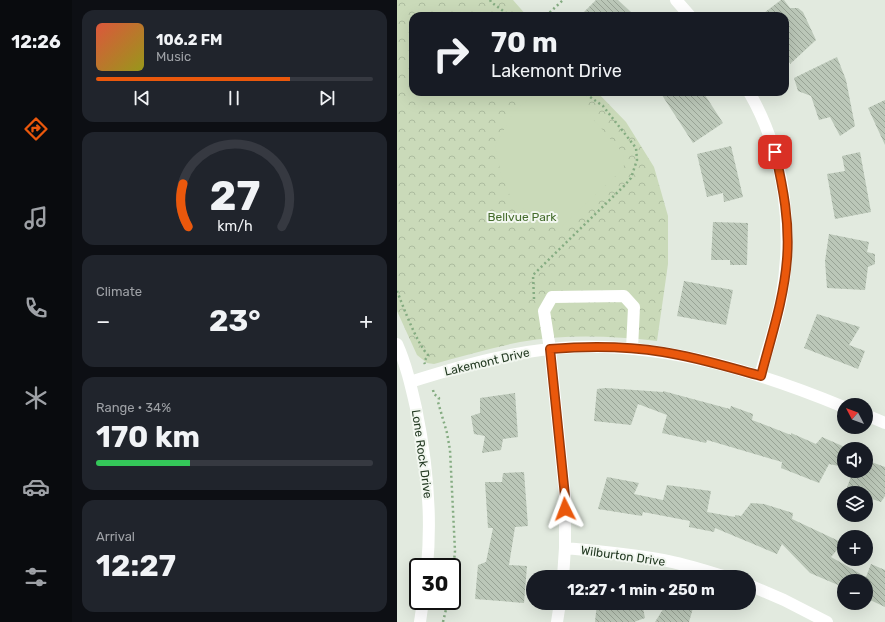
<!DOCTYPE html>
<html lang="en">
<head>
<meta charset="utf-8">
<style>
	body { margin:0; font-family:Rubik,sans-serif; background:#20242c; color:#f1f3f6; height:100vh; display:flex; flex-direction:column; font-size:15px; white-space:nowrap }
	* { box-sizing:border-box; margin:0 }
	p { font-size:13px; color:#9ea1a6 }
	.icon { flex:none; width:22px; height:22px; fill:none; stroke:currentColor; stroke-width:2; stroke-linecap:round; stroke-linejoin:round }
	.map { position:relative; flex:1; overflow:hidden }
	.side { display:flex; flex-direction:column; gap:10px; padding:10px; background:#0d0f14; width:325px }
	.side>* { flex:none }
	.banner { position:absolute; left:12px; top:12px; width:380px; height:84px; border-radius:12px; box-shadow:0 4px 16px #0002; background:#171b24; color:#f1f3f6; overflow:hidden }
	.needle { width:26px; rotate:311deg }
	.buttons { position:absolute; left:440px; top:398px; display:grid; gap:8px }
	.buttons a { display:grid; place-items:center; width:36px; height:36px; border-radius:50%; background:#171b24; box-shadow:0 4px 16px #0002; font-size:20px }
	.speed { position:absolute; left:12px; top:558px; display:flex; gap:8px; font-size:20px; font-weight:700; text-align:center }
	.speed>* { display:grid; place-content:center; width:52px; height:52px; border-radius:50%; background:#171b24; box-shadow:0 4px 16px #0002; line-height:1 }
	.speed .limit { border:2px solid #111; border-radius:6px; background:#fff; color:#111 }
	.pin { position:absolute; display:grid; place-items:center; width:34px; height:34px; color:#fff; margin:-17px; border-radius:8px; box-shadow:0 2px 6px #0006 }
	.me { position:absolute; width:44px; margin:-22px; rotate:357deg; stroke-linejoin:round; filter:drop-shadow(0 0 3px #0008) }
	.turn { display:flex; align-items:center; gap:14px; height:84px; padding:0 16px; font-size:18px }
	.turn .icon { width:52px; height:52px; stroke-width:2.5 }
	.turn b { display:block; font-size:28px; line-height:34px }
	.big { font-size:30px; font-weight:700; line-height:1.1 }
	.side .tile { flex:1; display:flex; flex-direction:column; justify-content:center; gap:6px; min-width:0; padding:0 14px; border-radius:12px; background:#20242c }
	.side .dial { align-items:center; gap:0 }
	.dial svg { height:104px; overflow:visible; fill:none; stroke:#363941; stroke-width:7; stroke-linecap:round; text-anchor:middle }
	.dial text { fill:#f1f3f6; stroke:none }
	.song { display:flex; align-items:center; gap:12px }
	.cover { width:48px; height:48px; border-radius:6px; background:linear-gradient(135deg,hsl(10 70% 55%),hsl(60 70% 35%)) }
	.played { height:4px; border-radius:2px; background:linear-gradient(90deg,#ea580c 70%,#363941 70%) }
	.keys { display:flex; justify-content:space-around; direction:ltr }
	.heat { display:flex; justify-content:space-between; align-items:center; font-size:22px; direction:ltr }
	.charge { height:6px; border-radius:3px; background:linear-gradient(90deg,#34c759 34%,#363941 0) }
	.trip { position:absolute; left:129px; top:570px; width:230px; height:40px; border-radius:20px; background:#171b24; box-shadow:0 4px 16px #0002; font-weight:700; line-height:40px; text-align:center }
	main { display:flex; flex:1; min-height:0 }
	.tabs { display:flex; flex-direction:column; width:72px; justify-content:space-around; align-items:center; background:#090b0e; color:#9ea1a6 }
	.tabs .icon { width:28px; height:28px }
	.tabs .selected { color:#ea580c }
	.tabs b { font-size:18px; color:#f1f3f6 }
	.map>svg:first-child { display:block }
</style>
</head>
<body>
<main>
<nav class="tabs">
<b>12:26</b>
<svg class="icon selected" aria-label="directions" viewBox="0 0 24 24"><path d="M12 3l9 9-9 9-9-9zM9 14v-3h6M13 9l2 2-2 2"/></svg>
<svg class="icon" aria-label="music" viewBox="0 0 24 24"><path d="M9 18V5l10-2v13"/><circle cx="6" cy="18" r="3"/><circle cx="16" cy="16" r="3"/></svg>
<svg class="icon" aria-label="phone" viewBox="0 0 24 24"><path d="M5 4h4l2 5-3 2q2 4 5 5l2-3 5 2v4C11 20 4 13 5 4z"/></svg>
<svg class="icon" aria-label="climate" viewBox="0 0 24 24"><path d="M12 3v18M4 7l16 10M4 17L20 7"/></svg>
<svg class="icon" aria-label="car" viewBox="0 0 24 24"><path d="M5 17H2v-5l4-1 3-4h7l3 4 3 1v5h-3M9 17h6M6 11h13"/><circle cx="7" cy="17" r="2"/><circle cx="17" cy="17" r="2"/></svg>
<svg class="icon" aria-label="filters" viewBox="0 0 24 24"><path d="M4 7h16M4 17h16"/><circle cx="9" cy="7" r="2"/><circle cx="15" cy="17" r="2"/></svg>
</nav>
<section class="side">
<div class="tile">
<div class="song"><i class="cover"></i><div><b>106.2 FM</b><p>Music</p></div></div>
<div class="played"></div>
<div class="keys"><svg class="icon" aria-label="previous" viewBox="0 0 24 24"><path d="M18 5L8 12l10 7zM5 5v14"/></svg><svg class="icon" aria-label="pause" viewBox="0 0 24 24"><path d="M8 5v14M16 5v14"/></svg><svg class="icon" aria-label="next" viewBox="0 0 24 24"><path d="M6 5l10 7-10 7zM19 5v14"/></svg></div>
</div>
<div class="tile dial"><svg viewBox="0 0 100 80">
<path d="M14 69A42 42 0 1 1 86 69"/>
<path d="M14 69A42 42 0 0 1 10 36" stroke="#ea580c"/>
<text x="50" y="56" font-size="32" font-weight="700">27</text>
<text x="50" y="72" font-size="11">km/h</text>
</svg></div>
<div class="tile"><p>Climate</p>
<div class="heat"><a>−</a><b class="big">23°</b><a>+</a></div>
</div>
<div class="tile"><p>Range · 34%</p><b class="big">170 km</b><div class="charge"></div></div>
<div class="tile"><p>Arrival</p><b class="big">12:27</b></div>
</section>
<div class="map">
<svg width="488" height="622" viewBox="0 0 488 622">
	<defs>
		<pattern id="forest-crowns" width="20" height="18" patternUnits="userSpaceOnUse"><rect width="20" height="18" fill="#cadab9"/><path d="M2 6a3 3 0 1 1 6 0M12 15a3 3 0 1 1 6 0" fill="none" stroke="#adbc9f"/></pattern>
		<pattern id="building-back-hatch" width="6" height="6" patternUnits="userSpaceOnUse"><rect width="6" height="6" fill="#bbc7b8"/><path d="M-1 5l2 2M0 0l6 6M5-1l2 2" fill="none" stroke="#98a395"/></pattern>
	</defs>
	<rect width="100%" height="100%" fill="#e2eadf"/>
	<path fill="url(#forest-crowns)" d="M0,0H116L130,16H16V92H200L229,122L257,167L271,216V264L260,341C214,336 169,334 123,342C94,348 65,356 37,364L30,363L20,355L0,311Z"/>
	<path fill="#cadab9" d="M141,92H169L188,110L226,153L227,168L162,229L116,203L104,174L98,146L117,111Z"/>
	<path fill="url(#building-back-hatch)" d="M199,0H221L238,16H183Z
		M384,0H387L393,8H401L406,12L419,40L393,64V62L388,66V16H363Z
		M440,57L449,80L458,126L443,136L433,117L422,120L414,96L401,91L397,78Z
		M263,92H306L326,123L296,143Z
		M488,100V145L471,108Z
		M334,146L346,197L327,202L326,193L310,197L300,154Z
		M463,152L474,212L438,219L430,174L448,171L445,156Z
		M316,222L351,223L350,265H333V260H314Z
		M432,234L472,242L470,252L478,254V264L471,267L468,290L430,288L428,261Z
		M287,281L336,290L329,325L280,316Z
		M420,314L463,327L452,345L468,351L461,369L407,348Z
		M209,388L266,392V391L333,409L334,406L356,414L355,420L394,435V433L419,444L425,437L450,448L447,449V467L432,464L422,483L384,468L385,462L310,440L309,443L265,433L270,415L241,404L234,425L197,421L200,389Z
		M118,393L121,437L106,439L104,450L85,453L88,436L77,434L74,416L83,413V398Z
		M469,460L488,467V496L484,502L469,497V493H448L456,471H469Z
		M127,472L131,526L118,527L112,565L130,566L127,603L78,599L81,565L89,562L96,528H91L88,482H105L106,473Z
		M210,477L242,483L237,494L266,500L270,485L314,491L310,512L338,517V515L344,516L354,503L367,504L396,513L395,519L446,543L434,557L469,577L474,564L488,570V607L469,598V581H443L441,585L413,573L385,544L380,554L318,528L317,532L292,527L293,521L246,512L245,516L201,509Z
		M200,603H245L248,618L237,622H198Z
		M270,603L296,608L292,622H258Z"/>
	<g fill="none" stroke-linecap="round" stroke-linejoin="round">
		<path stroke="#85ac82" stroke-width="2.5" stroke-dasharray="2 3" stroke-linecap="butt" d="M93,0L94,2L113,16
			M149,16L166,0
			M0,291C6,306 20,344 31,355L27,362L28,364
			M137,299L136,275L227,186L234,178L240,160L239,148L206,106L186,92
			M36,390L37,394L42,398L41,402L50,433L53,450L58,551L55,582
			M46,622L51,601"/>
		<path stroke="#fff" stroke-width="12" d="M279,0L293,16
			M352,92C388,154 397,230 384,299C379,325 370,350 363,376
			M0,344C9,364 14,386 19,408C30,461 35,514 30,567
			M13,382C67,365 123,349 179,347C272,344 362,372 447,407
			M469,415L488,423
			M168,548C201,551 234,554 266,560C288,564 309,571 329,577
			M166,577L168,548V496L153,349L147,311L155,297L227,296L237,307L235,349
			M352,585L387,600L430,622
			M23,622L26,601
			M160,622L163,603"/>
	</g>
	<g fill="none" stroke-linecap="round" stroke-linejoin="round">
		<defs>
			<path id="route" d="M168,509V496L153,349C191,346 229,346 266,352C299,357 331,367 364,376C374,337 387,299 390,259C393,223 386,187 378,152"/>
		</defs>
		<use href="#route" stroke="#983908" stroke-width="10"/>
		<use href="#route" stroke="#ea580c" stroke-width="7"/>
	</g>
	<g text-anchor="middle" stroke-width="4" stroke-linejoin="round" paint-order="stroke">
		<g font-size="12" fill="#466d2e" stroke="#f2f7f0">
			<text x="125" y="221">Bellvue Park</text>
		</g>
		<g font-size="12" fill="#223921" stroke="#f2f7f0">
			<text transform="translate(90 362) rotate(-13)" y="4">Lakemont Drive</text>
			<text transform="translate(25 454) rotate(82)" y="4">Lone Rock Drive</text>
			<text transform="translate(226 556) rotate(8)" y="4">Wilburton Drive</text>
		</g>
	</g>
</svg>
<div class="buttons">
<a><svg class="needle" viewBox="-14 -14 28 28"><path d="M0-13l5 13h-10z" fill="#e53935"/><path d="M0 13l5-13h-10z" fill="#9ea1a6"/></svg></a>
<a><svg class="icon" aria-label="sound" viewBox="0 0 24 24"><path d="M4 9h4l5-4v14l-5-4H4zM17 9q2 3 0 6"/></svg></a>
<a><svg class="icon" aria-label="layers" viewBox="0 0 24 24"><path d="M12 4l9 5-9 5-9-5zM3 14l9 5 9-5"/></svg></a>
<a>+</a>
<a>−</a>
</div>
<div class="speed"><div class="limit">30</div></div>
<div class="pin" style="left:378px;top:152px;background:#d93025"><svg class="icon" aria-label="arrive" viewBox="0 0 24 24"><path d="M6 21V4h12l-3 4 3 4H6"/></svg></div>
<svg class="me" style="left:168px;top:509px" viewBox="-20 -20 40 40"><path d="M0-17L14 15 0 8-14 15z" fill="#ea580c" stroke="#fff" stroke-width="4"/></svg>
<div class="trip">12:27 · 1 min · 250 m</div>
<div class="banner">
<div class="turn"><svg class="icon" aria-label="right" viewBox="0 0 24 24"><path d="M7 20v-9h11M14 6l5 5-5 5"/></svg><div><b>70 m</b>Lakemont Drive</div></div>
</div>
</div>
</main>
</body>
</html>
